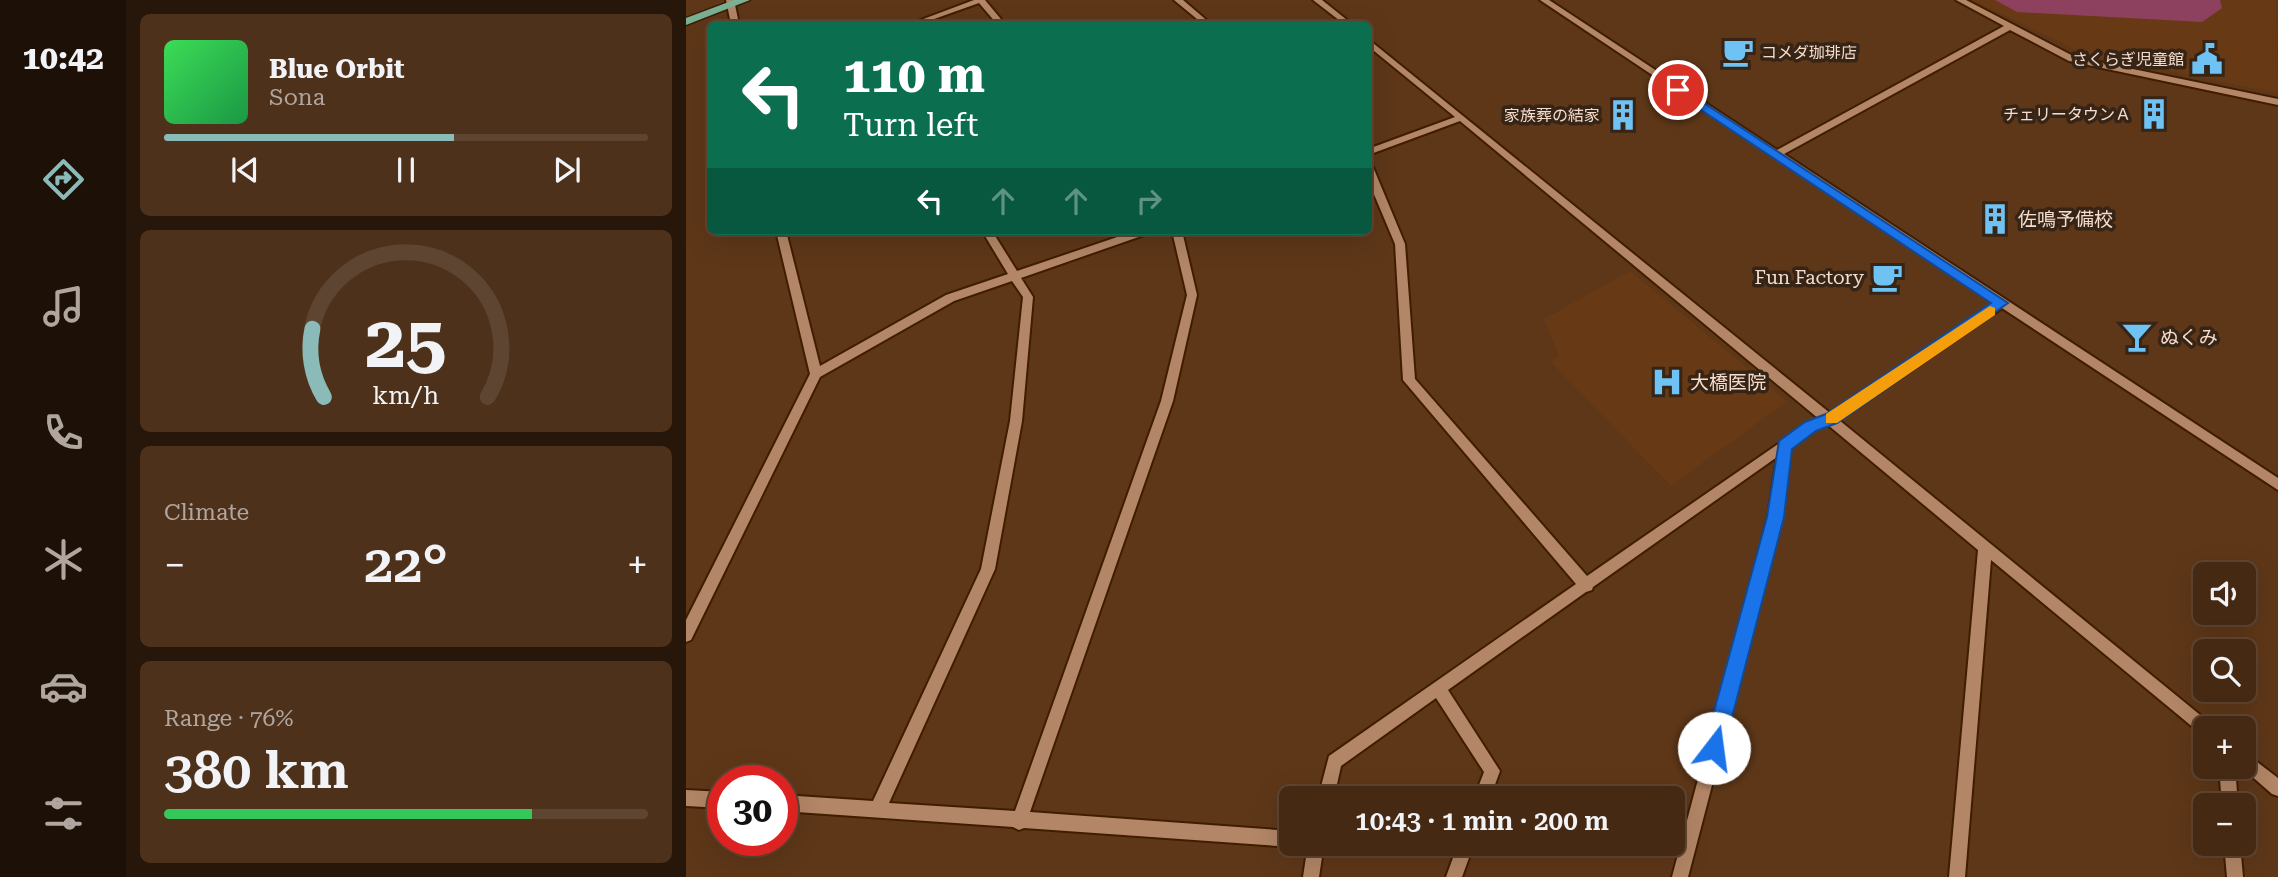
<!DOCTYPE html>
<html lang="en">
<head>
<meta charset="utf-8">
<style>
	body { margin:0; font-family:"Roboto Serif","Noto Sans JP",serif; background:#4d311b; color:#f1f3f6; height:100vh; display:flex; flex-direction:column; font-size:26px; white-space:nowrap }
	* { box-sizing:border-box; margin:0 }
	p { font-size:23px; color:#b0a69f }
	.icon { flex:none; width:38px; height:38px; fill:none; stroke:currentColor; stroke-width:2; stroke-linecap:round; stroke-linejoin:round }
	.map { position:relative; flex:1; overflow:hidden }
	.sheet { display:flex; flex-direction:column; gap:14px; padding:14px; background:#26170a; width:560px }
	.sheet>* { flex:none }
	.banner { position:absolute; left:21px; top:21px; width:665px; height:214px; border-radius:10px; box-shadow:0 7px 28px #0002,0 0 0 2px #5e4532; background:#0b6e4f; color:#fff; overflow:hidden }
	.tools { position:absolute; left:1507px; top:562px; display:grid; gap:14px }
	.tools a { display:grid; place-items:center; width:63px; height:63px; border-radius:10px; background:#462912; box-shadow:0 7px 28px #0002,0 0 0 2px #5e4532; font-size:35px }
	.speed { position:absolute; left:21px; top:765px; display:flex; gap:14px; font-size:35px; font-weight:700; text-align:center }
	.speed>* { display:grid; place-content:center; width:91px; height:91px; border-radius:50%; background:#462912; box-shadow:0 7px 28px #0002,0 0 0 2px #5e4532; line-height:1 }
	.speed .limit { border:10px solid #d22; background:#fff; color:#111 }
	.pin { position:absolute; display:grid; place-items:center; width:60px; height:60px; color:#fff; margin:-30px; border:4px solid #fff; border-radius:50%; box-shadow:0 2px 7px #0007 }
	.me { position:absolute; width:77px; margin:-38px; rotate:15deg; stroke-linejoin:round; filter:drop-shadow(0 0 5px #0008) }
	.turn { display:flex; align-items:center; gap:24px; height:147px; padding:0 21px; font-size:32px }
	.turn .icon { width:91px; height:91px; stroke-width:2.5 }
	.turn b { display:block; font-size:49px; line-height:60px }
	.lanes { display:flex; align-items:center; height:66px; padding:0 21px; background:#0003; justify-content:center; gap:35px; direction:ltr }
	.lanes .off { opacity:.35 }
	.big { font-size:52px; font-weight:600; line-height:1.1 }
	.sheet .tile { flex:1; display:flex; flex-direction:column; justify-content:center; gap:10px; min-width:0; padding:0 24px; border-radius:10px; background:#4d311b }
	.sheet .dial { align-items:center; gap:0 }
	.dial svg { height:182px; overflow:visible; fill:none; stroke:#5e4532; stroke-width:7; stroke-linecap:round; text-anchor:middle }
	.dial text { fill:#f1f3f6; stroke:none }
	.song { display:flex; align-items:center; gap:21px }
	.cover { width:84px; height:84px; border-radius:10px; background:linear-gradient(135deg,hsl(130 70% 55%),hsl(140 70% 35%)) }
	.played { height:7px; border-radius:4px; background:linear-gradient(90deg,#8bbbb9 60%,#5e4532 60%) }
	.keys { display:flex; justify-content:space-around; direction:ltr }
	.heat { display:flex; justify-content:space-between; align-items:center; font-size:38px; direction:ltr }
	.charge { height:10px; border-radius:5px; background:linear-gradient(90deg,#34c759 76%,#5e4532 0) }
	.trip { position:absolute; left:593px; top:786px; width:406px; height:70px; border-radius:10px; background:#462912; box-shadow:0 7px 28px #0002,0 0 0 2px #5e4532; font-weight:600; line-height:70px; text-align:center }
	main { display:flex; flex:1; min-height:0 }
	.tab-bar { display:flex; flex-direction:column; width:126px; justify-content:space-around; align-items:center; background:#1c1007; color:#b0a69f }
	.tab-bar .icon { width:49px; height:49px }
	.tab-bar .current { color:#8bbbb9 }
	.tab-bar b { font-size:32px; color:#f1f3f6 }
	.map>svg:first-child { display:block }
</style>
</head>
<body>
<main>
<nav class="tab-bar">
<b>10:42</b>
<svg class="icon current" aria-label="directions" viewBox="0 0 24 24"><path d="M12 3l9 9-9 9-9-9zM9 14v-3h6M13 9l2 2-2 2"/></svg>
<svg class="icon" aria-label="music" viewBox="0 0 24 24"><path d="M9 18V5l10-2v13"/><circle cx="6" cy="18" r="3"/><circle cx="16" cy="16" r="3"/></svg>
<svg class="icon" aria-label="phone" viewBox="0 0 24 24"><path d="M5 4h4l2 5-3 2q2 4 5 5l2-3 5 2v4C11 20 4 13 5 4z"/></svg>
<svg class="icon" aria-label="climate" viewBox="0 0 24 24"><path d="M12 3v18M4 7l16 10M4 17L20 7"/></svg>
<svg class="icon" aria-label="car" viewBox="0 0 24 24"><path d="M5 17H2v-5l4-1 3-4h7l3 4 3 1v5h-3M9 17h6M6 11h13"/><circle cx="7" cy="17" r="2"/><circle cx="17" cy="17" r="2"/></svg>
<svg class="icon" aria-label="filters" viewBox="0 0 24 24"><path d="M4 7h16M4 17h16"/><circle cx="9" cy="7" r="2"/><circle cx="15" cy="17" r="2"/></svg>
</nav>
<section class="sheet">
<div class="tile">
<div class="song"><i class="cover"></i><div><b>Blue Orbit</b><p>Sona</p></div></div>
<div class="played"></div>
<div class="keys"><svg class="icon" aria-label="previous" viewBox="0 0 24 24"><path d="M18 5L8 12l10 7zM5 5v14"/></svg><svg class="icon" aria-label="pause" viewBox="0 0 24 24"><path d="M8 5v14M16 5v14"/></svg><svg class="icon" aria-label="next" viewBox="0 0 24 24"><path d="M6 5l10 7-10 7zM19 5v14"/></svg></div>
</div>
<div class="tile dial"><svg viewBox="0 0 100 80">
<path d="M14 69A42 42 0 1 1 86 69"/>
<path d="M14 69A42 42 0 0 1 9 39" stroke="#8bbbb9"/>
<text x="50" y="56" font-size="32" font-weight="700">25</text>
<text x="50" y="72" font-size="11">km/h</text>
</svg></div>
<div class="tile"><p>Climate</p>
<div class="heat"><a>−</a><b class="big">22°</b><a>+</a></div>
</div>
<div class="tile"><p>Range · 76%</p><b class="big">380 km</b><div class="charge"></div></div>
</section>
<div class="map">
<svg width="1592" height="877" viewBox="0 0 1592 877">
	<rect width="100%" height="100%" fill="#5e3718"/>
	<path fill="#673a15" d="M1286,0H1590L1592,93L1402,55Z
		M944,271L1101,401L985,486L865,362L873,356L858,319Z"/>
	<path fill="#8e405f" d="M1309,0H1534L1536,8L1516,22L1331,12Z"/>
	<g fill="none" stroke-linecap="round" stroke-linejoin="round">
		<defs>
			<path id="minor" d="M40,0H48L53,24H45Z
				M288,0H299L319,24H311L293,3L234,24H224Z
				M488,0H497L525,24H517Z
				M627,0H636L666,24H658Z
				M854,0H863L1091,150L1318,26L1270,0H1280L1389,57L1592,99V105L1383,61L1324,30L1098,154L1592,478V490L1316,308L1153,420L1524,723L1527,728H1519V736L1514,733L1305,560L1279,877H1263L1292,550L1142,425L1129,430L1105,448L1096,517L1002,877H986L1082,517L1091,457L907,587L906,590L900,592L762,690L814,771L804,798H788L798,772L750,698L655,766L648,798H632L643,756L890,584L717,380L709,244L682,180V164L687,167L719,244L729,379L901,576L1121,424L1133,419L774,121L682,155V149L769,117L682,46V39L1144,413L1308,303Z
				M90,231H100L134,366L260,295L322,274L296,231H306L331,271L449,231H465L464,233L335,278L347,297L336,421L309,569L203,803L329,811L475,401L501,295L486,231H496L511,295L487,401L344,812L606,831V844L612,845L606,847L338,828L333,830L327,827L96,811V795L187,801L295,569L324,421L337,297L326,281L268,301L134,377L5,640L0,642V620L124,374Z
				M1558,752L1592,778V796L1586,794L1554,766H1558Z
				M1533,766H1549L1552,805H1536Z
				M0,790L37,792V808L0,806Z
				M622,844H638L633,877H617Z
				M772,844H788L776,877H760Z
				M1538,844H1554L1557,877H1541Z"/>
			<path id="major" d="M48,0H64L0,25V18Z"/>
		</defs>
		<use href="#minor" stroke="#411d00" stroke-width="4"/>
		<use href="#major" stroke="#411d00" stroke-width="3"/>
		<use href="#minor" fill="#b28666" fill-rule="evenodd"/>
		<use href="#major" fill="#78b195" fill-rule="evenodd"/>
	</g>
	<path fill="#1a73e8" stroke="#114b97" stroke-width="2" d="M992,86L1322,303L1151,423L1130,431L1106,449L1098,517L1038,748L1035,756L1028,758L1021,756L1018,748L1081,517L1093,441L1119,422L1140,414L1305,303L988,92L987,90Z"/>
	<path fill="#f59e0b" d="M1304,306L1309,308V315L1151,423H1140V414Z"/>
	<defs>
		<symbol id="cafe-bare" viewBox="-9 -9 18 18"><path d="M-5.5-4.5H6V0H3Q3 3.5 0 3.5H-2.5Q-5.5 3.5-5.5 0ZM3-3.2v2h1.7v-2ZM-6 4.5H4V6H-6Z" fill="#6fc2f4" stroke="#362416" stroke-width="2.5" paint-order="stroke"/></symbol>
		<symbol id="civic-bare" viewBox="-9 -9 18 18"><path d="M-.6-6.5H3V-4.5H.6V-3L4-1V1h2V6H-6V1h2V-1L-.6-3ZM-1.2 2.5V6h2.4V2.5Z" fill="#6fc2f4" stroke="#362416" stroke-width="2.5" paint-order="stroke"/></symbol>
		<symbol id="building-bare" viewBox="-9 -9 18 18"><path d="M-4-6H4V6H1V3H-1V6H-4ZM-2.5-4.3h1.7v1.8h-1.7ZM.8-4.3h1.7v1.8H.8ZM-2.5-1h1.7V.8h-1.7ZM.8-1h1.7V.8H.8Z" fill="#6fc2f4" stroke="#362416" stroke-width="2.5" paint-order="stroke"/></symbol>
		<symbol id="bar-bare" viewBox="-9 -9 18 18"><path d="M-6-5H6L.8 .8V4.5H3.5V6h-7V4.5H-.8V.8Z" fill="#6fc2f4" stroke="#362416" stroke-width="2.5" paint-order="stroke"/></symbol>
		<symbol id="hospital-bare" viewBox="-9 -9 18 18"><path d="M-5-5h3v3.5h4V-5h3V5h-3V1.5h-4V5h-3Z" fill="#6fc2f4" stroke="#362416" stroke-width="2.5" paint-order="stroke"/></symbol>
	</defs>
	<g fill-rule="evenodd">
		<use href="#cafe-bare" x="1030" y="30" width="44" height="44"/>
		<use href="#civic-bare" x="1499" y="37" width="44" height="44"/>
		<use href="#building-bare" x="1446" y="92" width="44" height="44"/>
		<use href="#building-bare" x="915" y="93" width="44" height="44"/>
		<use href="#building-bare" x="1287" y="197" width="44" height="44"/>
		<use href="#cafe-bare" x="1179" y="255" width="44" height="44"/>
		<use href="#bar-bare" x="1429" y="315" width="44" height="44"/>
		<use href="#hospital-bare" x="959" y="360" width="44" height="44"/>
	</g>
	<g text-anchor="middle" stroke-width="7" stroke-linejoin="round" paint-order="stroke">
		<g font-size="16" fill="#f5dccb" stroke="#362416" text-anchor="end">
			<text x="1075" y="58" text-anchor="start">コメダ珈琲店</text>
			<text x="1498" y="65">さくらぎ児童館</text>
			<text x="1445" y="120">チェリータウンＡ</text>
			<text x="914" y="121">家族葬の結家</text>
		</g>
		<g font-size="19" fill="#f5dccb" stroke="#362416" text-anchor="start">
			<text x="1332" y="226">佐鳴予備校</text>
			<text x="1178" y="284" text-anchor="end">Fun Factory</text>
			<text x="1474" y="344">ぬくみ</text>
			<text x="1004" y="389">大橋医院</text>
		</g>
	</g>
</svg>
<div class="tools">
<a><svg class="icon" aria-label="sound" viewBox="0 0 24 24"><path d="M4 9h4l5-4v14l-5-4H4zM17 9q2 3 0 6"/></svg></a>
<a><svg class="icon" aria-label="search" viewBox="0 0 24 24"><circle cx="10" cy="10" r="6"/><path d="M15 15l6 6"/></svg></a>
<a>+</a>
<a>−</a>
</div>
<div class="speed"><div class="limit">30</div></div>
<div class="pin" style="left:992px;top:90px;background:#d93025"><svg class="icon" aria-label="arrive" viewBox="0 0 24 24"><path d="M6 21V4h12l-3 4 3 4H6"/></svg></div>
<svg class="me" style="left:1028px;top:748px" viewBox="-20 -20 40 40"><circle r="19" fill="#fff"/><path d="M0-13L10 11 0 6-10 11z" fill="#1a73e8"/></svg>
<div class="trip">10:43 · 1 min · 200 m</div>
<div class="banner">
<div class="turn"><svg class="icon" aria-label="left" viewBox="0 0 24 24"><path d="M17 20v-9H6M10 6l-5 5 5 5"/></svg><div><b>110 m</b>Turn left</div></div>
<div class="lanes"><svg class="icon" aria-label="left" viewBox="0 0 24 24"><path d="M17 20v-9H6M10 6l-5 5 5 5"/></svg><svg class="icon off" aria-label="ahead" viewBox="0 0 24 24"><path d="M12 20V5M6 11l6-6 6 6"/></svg><svg class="icon off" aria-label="ahead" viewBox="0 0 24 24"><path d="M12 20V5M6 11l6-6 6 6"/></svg><svg class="icon off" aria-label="right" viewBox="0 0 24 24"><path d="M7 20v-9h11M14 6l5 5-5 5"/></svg></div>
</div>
</div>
</main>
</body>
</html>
